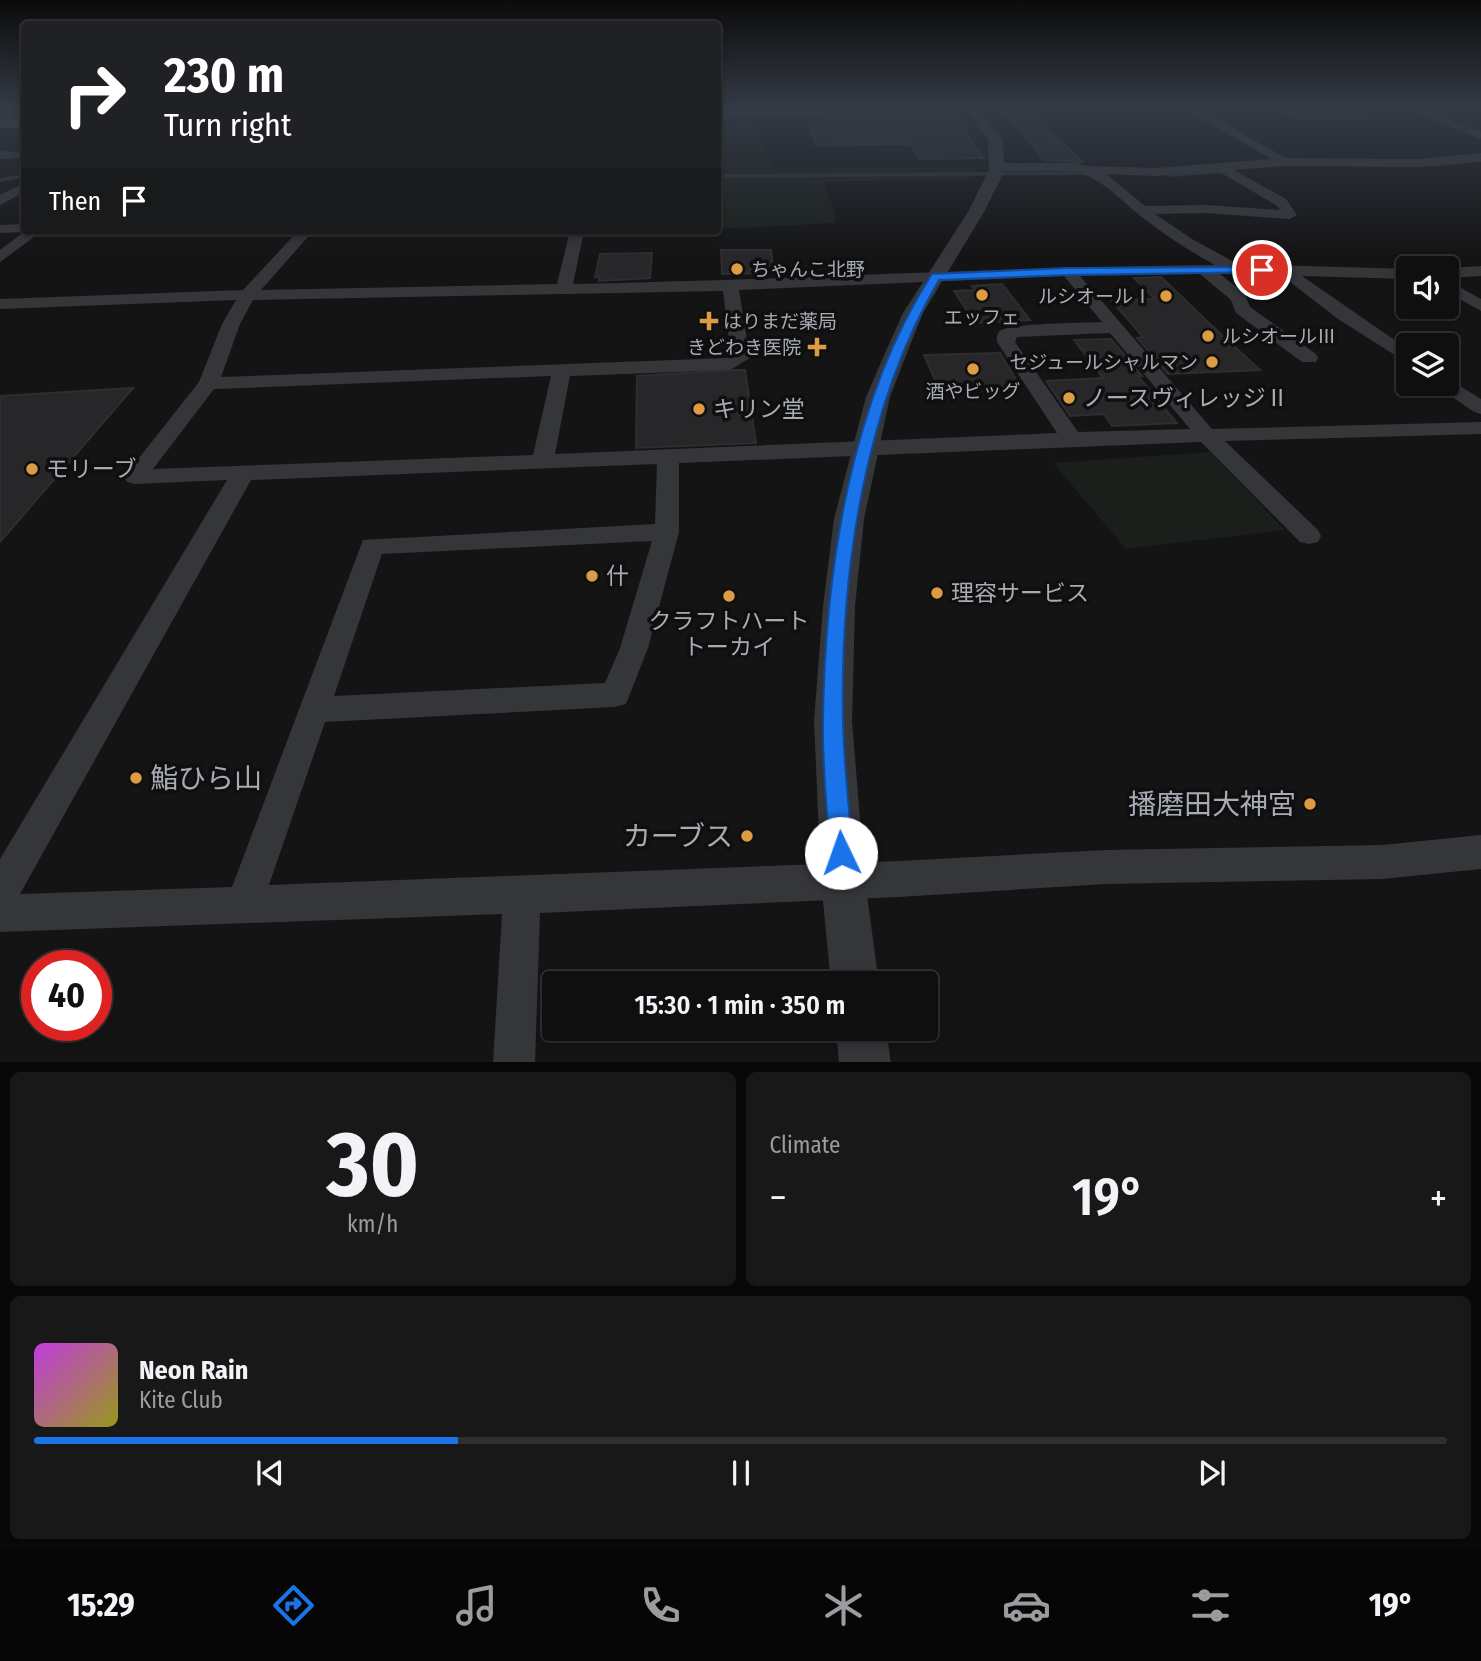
<!DOCTYPE html>
<html lang="en">
<head>
<meta charset="utf-8">
<style>
	body { margin:0; font-family:"Fira Sans Condensed","Noto Sans JP",sans-serif; background:#181819; color:#f1f3f6; height:100vh; display:flex; flex-direction:column; font-size:26px; white-space:nowrap }
	* { box-sizing:border-box; margin:0 }
	p { font-size:23px; color:#9b9c9f }
	.icon { flex:none; width:38px; height:38px; fill:none; stroke:currentColor; stroke-width:2; stroke-linecap:round; stroke-linejoin:round }
	.map { position:relative; height:1062px; overflow:hidden }
	.details { display:flex; flex-direction:column; gap:10px; padding:10px; background:#080809; flex:1 }
	.details>* { flex:none }
	.banner { position:absolute; left:21px; top:21px; width:700px; height:214px; border-radius:7px; box-shadow:0 4px 10px #0003,0 0 0 2px #2f2f30; background:#202124; color:#fff; overflow:hidden }
	.tools { position:absolute; left:1396px; top:256px; display:grid; gap:14px }
	.tools a { display:grid; place-items:center; width:63px; height:63px; border-radius:7px; background:#0f0f10; box-shadow:0 4px 10px #0003,0 0 0 2px #2f2f30; font-size:35px }
	.speed { position:absolute; left:21px; top:950px; display:flex; gap:14px; font-size:35px; font-weight:700; text-align:center }
	.speed>* { display:grid; place-content:center; width:91px; height:91px; border-radius:50%; background:#0f0f10; box-shadow:0 4px 10px #0003,0 0 0 2px #2f2f30; line-height:1 }
	.speed .limit { border:10px solid #d22; background:#fff; color:#111 }
	.pin { position:absolute; display:grid; place-items:center; width:60px; height:60px; color:#fff; margin:-30px; border:4px solid #fff; border-radius:50%; box-shadow:0 2px 7px #0007 }
	.me { position:absolute; width:77px; margin:-38px; rotate:357deg; stroke-linejoin:round; filter:drop-shadow(0 0 5px #0008) }
	.turn { display:flex; align-items:center; gap:24px; height:147px; padding:0 28px; font-size:32px }
	.turn .icon { width:91px; height:91px; stroke-width:2.5 }
	.turn b { display:block; font-size:49px; line-height:60px }
	.then { display:flex; align-items:center; height:66px; padding:0 28px; background:#0003; gap:14px; font-size:26px }
	.big { font-size:52px; font-weight:600; line-height:1.1 }
	.details .card { flex:1; display:flex; flex-direction:column; justify-content:center; gap:10px; min-width:0; padding:0 24px; border-radius:10px; background:#181819 }
	.details .dial { align-items:center; gap:0 }
	.dial b { font-size:91px; line-height:1 }
	.song { display:flex; align-items:center; gap:21px }
	.cover { width:84px; height:84px; border-radius:10px; background:linear-gradient(135deg,hsl(290 70% 55%),hsl(60 70% 35%)) }
	.played { height:7px; border-radius:4px; background:linear-gradient(90deg,#1a73e8 30%,#2f2f30 30%) }
	.keys { display:flex; justify-content:space-around; direction:ltr }
	.heat { display:flex; justify-content:space-between; align-items:center; font-size:38px; direction:ltr }
	.details .tiles { flex:1; display:grid; gap:10px; grid-template-columns:1fr 1fr }
	.card:last-child { grid-column:span 2 }
	.trip { position:absolute; left:542px; top:971px; width:396px; height:70px; border-radius:7px; background:#0f0f10; box-shadow:0 4px 10px #0003,0 0 0 2px #2f2f30; font-weight:600; line-height:70px; text-align:center }
	.menu { display:flex; height:112px; justify-content:space-around; align-items:center; background:#060606; color:#9b9c9f }
	.menu .icon { width:49px; height:49px }
	.menu .selected { color:#1a73e8 }
	.menu b { font-size:32px; color:#f1f3f6 }
	.map>svg:first-child { display:block }
</style>
</head>
<body>
<div class="map">
<svg width="1481" height="1063" viewBox="0 0 1481 1063">
	<rect width="100%" height="100%" fill="#141415"/>
	<path fill="#1a1f1b" d="M749,115L773,168L979,166L973,179L824,182L836,217L834,223L718,229V116Z
		M1210,452L1285,530L1126,549L1053,463Z"/>
	<g fill="none" stroke-linecap="round" stroke-linejoin="round">
		<path stroke="#2b3337" stroke-width="3.5" d="M1432,165L1481,160
			M1170,175L1227,171
			M718,176L1090,173
			M0,180L24,176"/>
	</g>
	<path fill="#272729" stroke="#2e2e31" stroke-width="2" d="M998,108H1025L1083,162L1043,160L1029,140Z
		M953,115L984,158L919,159L910,144L816,145L807,118Z
		M721,250H771L774,273L722,274Z
		M652,253L650,278L599,281V277H595L600,254Z
		M1161,277L1209,323L1260,370L1168,374L1137,338L1143,337L1111,300L1155,299L1134,278Z
		M1002,284L1030,320L975,323L954,291L975,290L972,286Z
		M1111,339L1142,376H1138L1177,423L1112,426L1104,414L1070,416L1046,381L1103,378L1074,340Z
		M1000,353L1020,386L939,389L924,355Z
		M735,370H745L756,443L636,448L637,376Z
		M133,388L0,542V396Z"/>
	<g fill="none" stroke-linecap="round" stroke-linejoin="round">
		<path fill="#35363a" fill-rule="evenodd" d="M17,108H24V113L0,123V116Z
			M1184,108H1197L1286,158L1418,159L1481,153V161L1418,167L1283,166L1234,170L1286,199L1297,215L1290,219L1205,213L1155,214L1192,239L1238,264L1409,269V279L1302,276L1409,350V364L1338,319L1281,275L1220,274L1245,294L1250,307L1316,354L1318,358L1316,362H1302L1236,313L1231,300L1200,274L1080,276L1212,429L1481,422V434L1225,441L1318,530L1321,536L1318,542L1309,544L1300,542L1201,442L679,463V532L648,648L626,704L615,707L325,722L269,885L899,861L1105,850L1382,845L1481,835V869L1382,879L1105,884L899,897L540,913L535,1063H493L502,914L0,932V859L227,480L135,484L127,482L124,477L199,382L222,324L236,300L0,309V299L243,290L298,231H313L261,290L557,284L570,231H584L573,284C787,280 1001,267 1215,265C1189,251 1165,235 1142,217C1120,200 1103,179 1075,171H998L992,167L998,163H1076L1087,166L1156,168L1271,159ZM1218,171L1276,205L1280,210L1205,205L1145,206L1106,174L1156,176ZM1064,276L1102,322C1085,323 1009,323 1000,331C996,334 997,338 997,342L1057,433L555,454L570,376L730,370L750,358L739,290ZM723,291L731,356L726,358L221,377L240,324L253,300ZM1110,333L1190,429L1078,432L1015,342L1017,337ZM551,376L533,455L153,469L214,389ZM657,464L655,524L363,540L232,887L20,894L251,480ZM652,541L620,648L605,683L334,696L382,554Z
			M1274,108H1288L1300,114L1367,113L1372,116L1367,119L1298,120Z
			M1406,108H1421L1481,132V139Z
			M0,151L24,152V158L0,159Z
			M24,183V192L0,205V195Z
			M24,224V231H42L0,262V250L24,232L0,233V225Z
			M1481,266V276L1447,278V268Z
			M1447,280L1481,299V311L1447,292Z
			M1447,378L1481,399V414L1474,412L1438,387L1435,383H1447Z"/>
		<path fill="#35363a" fill-rule="evenodd" d="M965,108H978L1002,139L1005,170L984,212L923,313L907,353L890,397L864,519L855,606L852,721L865,880L879,984H831L821,880L814,721L823,606L834,519L866,397L885,353L903,313L968,212L989,170L988,139Z
			M836,1029H886L891,1063H839Z"/>
		<path fill="#434549" fill-rule="evenodd" d="M961,108L954,112L718,117V108Z
			M0,118H24V128H0Z"/>
	</g>
	<linearGradient id="sky" x2="0" y2="1"><stop stop-color="#0b0b0c"/><stop offset="0.42" stop-color="#343a46"/><stop offset="1" stop-color="#343a46" stop-opacity="0"/></linearGradient>
	<rect width="1481" height="257" fill="url(#sky)"/>
	<path fill="#1a73e8" stroke="#114b97" stroke-width="2" d="M1262,267L1267,270L1265,272L1068,275L939,280C864,407 840,574 843,721C844,765 849,810 853,853L849,861L841,865L833,861L830,853C827,809 822,764 823,720C825,572 850,401 932,274L1068,268Z"/>
	<g fill="#dd9b44" stroke="#0f0f10" stroke-width="2.5">
		<circle cx="737" cy="269" r="7"/>
		<circle cx="982" cy="295" r="7"/>
		<circle cx="1166" cy="296" r="7"/>
		<path d="M705.5 310.5h7v7h7v7h-7v7h-7v-7h-7v-7h7z"/>
		<circle cx="1208" cy="336" r="7"/>
		<path d="M813.5 336.5h7v7h7v7h-7v7h-7v-7h-7v-7h7z"/>
		<circle cx="1212" cy="362" r="7"/>
		<circle cx="973" cy="369" r="7"/>
		<circle cx="1069" cy="398" r="7"/>
		<circle cx="699" cy="409" r="7"/>
		<circle cx="32" cy="469" r="7"/>
		<circle cx="592" cy="576" r="7"/>
		<circle cx="937" cy="593" r="7"/>
		<circle cx="729" cy="596" r="7"/>
		<circle cx="136" cy="778" r="7"/>
		<circle cx="1310" cy="804" r="7"/>
		<circle cx="747" cy="836" r="7"/>
	</g>
	<g text-anchor="middle" stroke-width="7" stroke-linejoin="round" paint-order="stroke">
		<g font-size="19" fill="#a7acb4" stroke="#0f0f10" text-anchor="start">
			<text x="751" y="276">ちゃんこ北野</text>
			<text x="1152" y="303" text-anchor="end">ルシオールⅠ</text>
			<text x="982" y="324" text-anchor="middle">エッフェ</text>
			<text x="723" y="328">はりまだ薬局</text>
			<text x="1222" y="343">ルシオールⅢ</text>
			<text x="801" y="354" text-anchor="end">きどわき医院</text>
			<text x="1198" y="369" text-anchor="end">セジュールシャルマン</text>
			<text x="973" y="398" text-anchor="middle">酒やビッグ</text>
		</g>
		<g font-size="23" fill="#a7acb4" stroke="#0f0f10" text-anchor="start">
			<text x="1083" y="406">ノースヴィレッジⅡ</text>
			<text x="713" y="417">キリン堂</text>
			<text x="46" y="477">モリーブ</text>
			<text x="606" y="584">什</text>
			<text x="951" y="601">理容サービス</text>
			<text x="729" y="629" text-anchor="middle">クラフトハート<tspan x="729" dy="26">トーカイ</tspan></text>
		</g>
		<g font-size="28" fill="#a7acb4" stroke="#0f0f10" text-anchor="end">
			<text x="150" y="788" text-anchor="start">鮨ひら山</text>
			<text x="1296" y="814">播磨田大神宮</text>
			<text x="733" y="846">カーブス</text>
		</g>
	</g>
</svg>
<div class="tools">
<a><svg class="icon" aria-label="sound" viewBox="0 0 24 24"><path d="M4 9h4l5-4v14l-5-4H4zM17 9q2 3 0 6"/></svg></a>
<a><svg class="icon" aria-label="layers" viewBox="0 0 24 24"><path d="M12 4l9 5-9 5-9-5zM3 14l9 5 9-5"/></svg></a>
</div>
<div class="speed"><div class="limit">40</div></div>
<div class="pin" style="left:1262px;top:270px;background:#d93025"><svg class="icon" aria-label="arrive" viewBox="0 0 24 24"><path d="M6 21V4h12l-3 4 3 4H6"/></svg></div>
<svg class="me" style="left:841px;top:853px" viewBox="-20 -20 40 40"><circle r="19" fill="#fff"/><path d="M0-13L10 11 0 6-10 11z" fill="#1a73e8"/></svg>
<div class="trip">15:30 · 1 min · 350 m</div>
<div class="banner">
<div class="turn"><svg class="icon" aria-label="right" viewBox="0 0 24 24"><path d="M7 20v-9h11M14 6l5 5-5 5"/></svg><div><b>230 m</b>Turn right</div></div>
<div class="then">Then<svg class="icon" aria-label="arrive" viewBox="0 0 24 24"><path d="M6 21V4h12l-3 4 3 4H6"/></svg></div>
</div>
</div>
<section class="details">
<div class="tiles">
<div class="card dial"><b>30</b><p>km/h</p></div>
<div class="card"><p>Climate</p>
<div class="heat"><a>−</a><b class="big">19°</b><a>+</a></div>
</div>
<div class="card">
<div class="song"><i class="cover"></i><div><b>Neon Rain</b><p>Kite Club</p></div></div>
<div class="played"></div>
<div class="keys"><svg class="icon" aria-label="previous" viewBox="0 0 24 24"><path d="M18 5L8 12l10 7zM5 5v14"/></svg><svg class="icon" aria-label="pause" viewBox="0 0 24 24"><path d="M8 5v14M16 5v14"/></svg><svg class="icon" aria-label="next" viewBox="0 0 24 24"><path d="M6 5l10 7-10 7zM19 5v14"/></svg></div>
</div>
</div>
</section>
<nav class="menu">
<b>15:29</b>
<svg class="icon selected" aria-label="directions" viewBox="0 0 24 24"><path d="M12 3l9 9-9 9-9-9zM9 14v-3h6M13 9l2 2-2 2"/></svg>
<svg class="icon" aria-label="music" viewBox="0 0 24 24"><path d="M9 18V5l10-2v13"/><circle cx="6" cy="18" r="3"/><circle cx="16" cy="16" r="3"/></svg>
<svg class="icon" aria-label="phone" viewBox="0 0 24 24"><path d="M5 4h4l2 5-3 2q2 4 5 5l2-3 5 2v4C11 20 4 13 5 4z"/></svg>
<svg class="icon" aria-label="climate" viewBox="0 0 24 24"><path d="M12 3v18M4 7l16 10M4 17L20 7"/></svg>
<svg class="icon" aria-label="car" viewBox="0 0 24 24"><path d="M5 17H2v-5l4-1 3-4h7l3 4 3 1v5h-3M9 17h6M6 11h13"/><circle cx="7" cy="17" r="2"/><circle cx="17" cy="17" r="2"/></svg>
<svg class="icon" aria-label="filters" viewBox="0 0 24 24"><path d="M4 7h16M4 17h16"/><circle cx="9" cy="7" r="2"/><circle cx="15" cy="17" r="2"/></svg>
<b>19°</b>
</nav>
</body>
</html>
